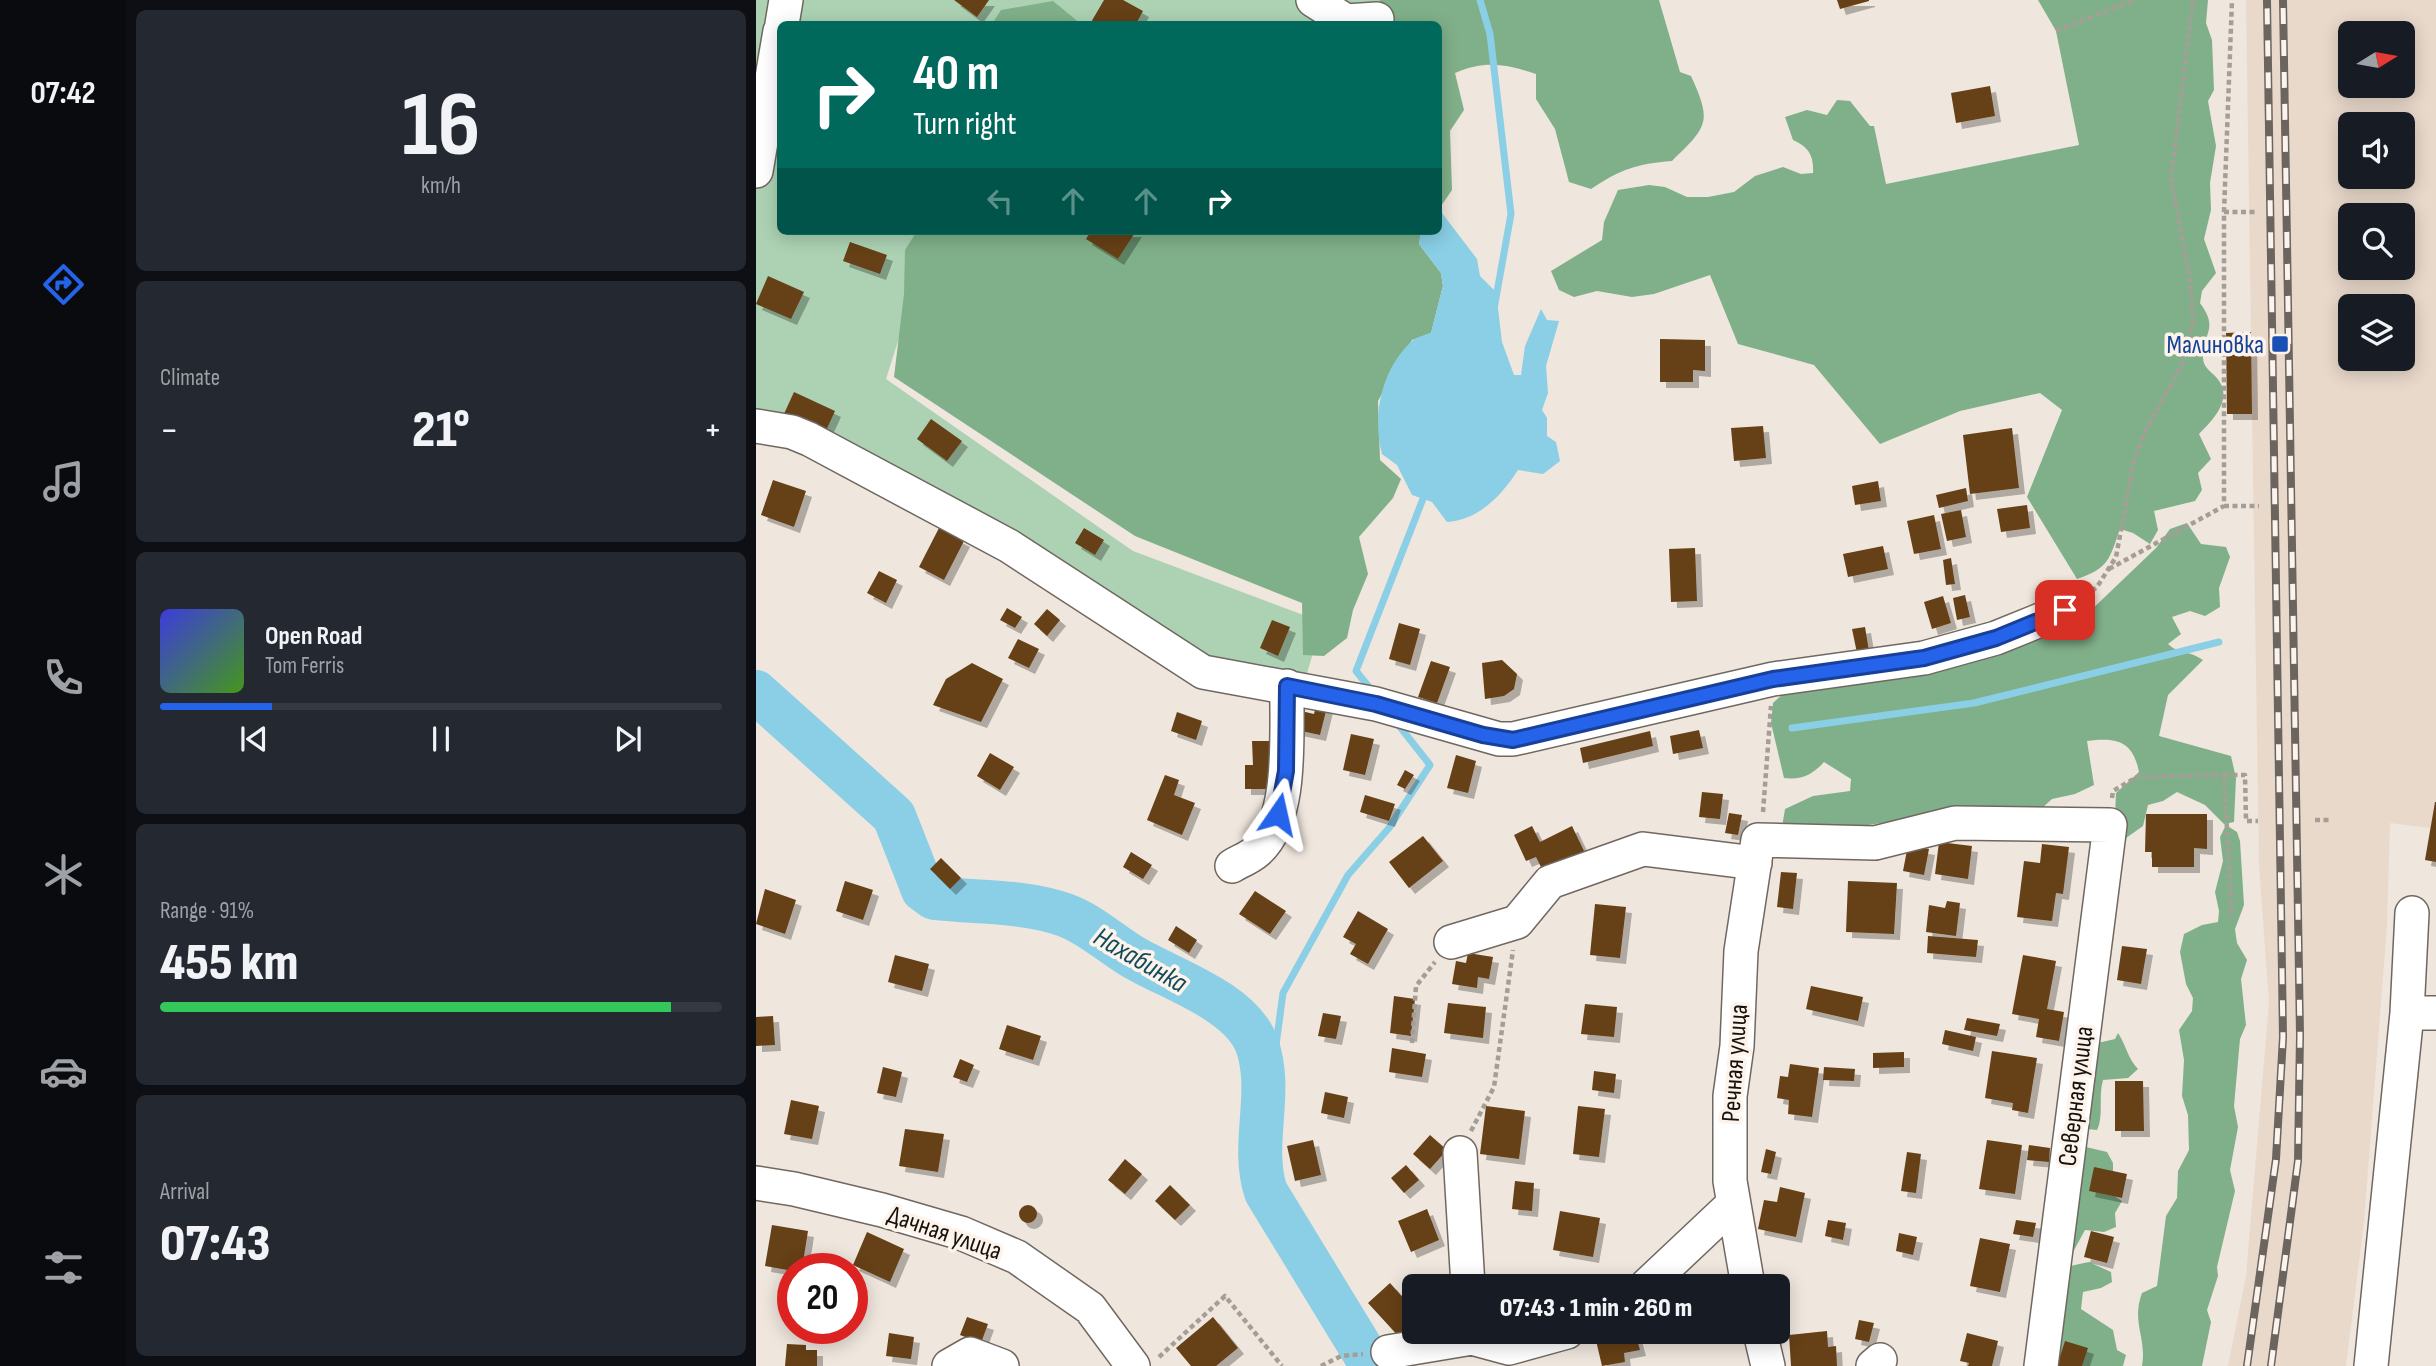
<!DOCTYPE html>
<html lang="en">
<head>
<meta charset="utf-8">
<style>
	body { margin:0; font-family:"Sofia Sans Condensed",sans-serif; background:#242831; color:#f1f3f6; height:100vh; display:flex; flex-direction:column; font-size:26px; white-space:nowrap }
	* { box-sizing:border-box; margin:0 }
	p { font-size:23px; color:#9ea1a6 }
	.icon { flex:none; width:38px; height:38px; fill:none; stroke:currentColor; stroke-width:2; stroke-linecap:round; stroke-linejoin:round }
	.map { position:relative; flex:1; overflow:hidden }
	.side { display:flex; flex-direction:column; gap:10px; padding:10px; background:#0d0f14; width:630px }
	.side>* { flex:none }
	.guide { position:absolute; left:21px; top:21px; width:665px; height:214px; border-radius:10px; box-shadow:0 4px 18px #0003; background:#00695c; color:#fff; overflow:hidden }
	.needle { width:46px; rotate:79deg }
	.buttons { position:absolute; left:1582px; top:21px; display:grid; gap:14px }
	.buttons a { display:grid; place-items:center; width:77px; height:77px; border-radius:10px; background:#171b24; box-shadow:0 4px 18px #0003; font-size:35px }
	.speed { position:absolute; left:21px; top:1253px; display:flex; gap:14px; font-size:35px; font-weight:700; text-align:center }
	.speed>* { display:grid; place-content:center; width:91px; height:91px; border-radius:50%; background:#171b24; box-shadow:0 4px 18px #0003; line-height:1 }
	.speed .limit { border:10px solid #d22; background:#fff; color:#111 }
	.pin { position:absolute; display:grid; place-items:center; width:60px; height:60px; color:#fff; margin:-30px; border-radius:14px; box-shadow:0 4px 10px #0006 }
	.me { position:absolute; width:77px; margin:-38px; rotate:11deg; stroke-linejoin:round; filter:drop-shadow(0 0 5px #0008) }
	.turn { display:flex; align-items:center; gap:24px; height:147px; padding:0 21px; font-size:32px }
	.turn .icon { width:91px; height:91px; stroke-width:2.5 }
	.turn b { display:block; font-size:49px; line-height:60px }
	.lanes { display:flex; align-items:center; height:66px; padding:0 21px; background:#0003; justify-content:center; gap:35px; direction:ltr }
	.lanes .off { opacity:.35 }
	.big { font-size:52px; font-weight:800; line-height:1.1 }
	.side .widget { flex:1; display:flex; flex-direction:column; justify-content:center; gap:10px; min-width:0; padding:0 24px; border-radius:10px; background:#242831 }
	.side .dial { align-items:center; gap:0 }
	.dial b { font-size:91px; line-height:1 }
	.song { display:flex; align-items:center; gap:21px }
	.cover { width:84px; height:84px; border-radius:10px; background:linear-gradient(135deg,hsl(240 70% 55%),hsl(100 70% 35%)) }
	.played { height:7px; border-radius:4px; background:linear-gradient(90deg,#2563eb 20%,#363941 20%) }
	.keys { display:flex; justify-content:space-around; direction:ltr }
	.heat { display:flex; justify-content:space-between; align-items:center; font-size:38px; direction:ltr }
	.charge { height:10px; border-radius:5px; background:linear-gradient(90deg,#34c759 91%,#363941 0) }
	.trip { position:absolute; left:646px; top:1274px; width:388px; height:70px; border-radius:10px; background:#171b24; box-shadow:0 4px 18px #0003; font-weight:800; line-height:70px; text-align:center }
	main { display:flex; flex:1; min-height:0 }
	.tab-bar { display:flex; flex-direction:column; width:126px; justify-content:space-around; align-items:center; background:#090b0e; color:#9ea1a6 }
	.tab-bar .icon { width:49px; height:49px }
	.tab-bar .on { color:#2563eb }
	.tab-bar b { font-size:32px; color:#f1f3f6 }
	.map>svg:first-child { display:block }
</style>
</head>
<body>
<main>
<nav class="tab-bar">
<b>07:42</b>
<svg class="icon on" aria-label="directions" viewBox="0 0 24 24"><path d="M12 3l9 9-9 9-9-9zM9 14v-3h6M13 9l2 2-2 2"/></svg>
<svg class="icon" aria-label="music" viewBox="0 0 24 24"><path d="M9 18V5l10-2v13"/><circle cx="6" cy="18" r="3"/><circle cx="16" cy="16" r="3"/></svg>
<svg class="icon" aria-label="phone" viewBox="0 0 24 24"><path d="M5 4h4l2 5-3 2q2 4 5 5l2-3 5 2v4C11 20 4 13 5 4z"/></svg>
<svg class="icon" aria-label="climate" viewBox="0 0 24 24"><path d="M12 3v18M4 7l16 10M4 17L20 7"/></svg>
<svg class="icon" aria-label="car" viewBox="0 0 24 24"><path d="M5 17H2v-5l4-1 3-4h7l3 4 3 1v5h-3M9 17h6M6 11h13"/><circle cx="7" cy="17" r="2"/><circle cx="17" cy="17" r="2"/></svg>
<svg class="icon" aria-label="filters" viewBox="0 0 24 24"><path d="M4 7h16M4 17h16"/><circle cx="9" cy="7" r="2"/><circle cx="15" cy="17" r="2"/></svg>
</nav>
<section class="side">
<div class="widget dial"><b>16</b><p>km/h</p></div>
<div class="widget"><p>Climate</p>
<div class="heat"><a>−</a><b class="big">21°</b><a>+</a></div>
</div>
<div class="widget">
<div class="song"><i class="cover"></i><div><b>Open Road</b><p>Tom Ferris</p></div></div>
<div class="played"></div>
<div class="keys"><svg class="icon" aria-label="previous" viewBox="0 0 24 24"><path d="M18 5L8 12l10 7zM5 5v14"/></svg><svg class="icon" aria-label="pause" viewBox="0 0 24 24"><path d="M8 5v14M16 5v14"/></svg><svg class="icon" aria-label="next" viewBox="0 0 24 24"><path d="M6 5l10 7-10 7zM19 5v14"/></svg></div>
</div>
<div class="widget"><p>Range · 91%</p><b class="big">455 km</b><div class="charge"></div></div>
<div class="widget"><p>Arrival</p><b class="big">07:43</b></div>
</section>
<div class="map">
<svg width="1680" height="1366" viewBox="0 0 1680 1366">
	<defs>
		<filter id="shadow"><feDropShadow dx="6" dy="6" stdDeviation="0" flood-color="#0004"/></filter>
	</defs>
	<rect width="100%" height="100%" fill="#efe6dd"/>
	<path fill="#e9d9cb" fill-rule="evenodd" d="M1490,0H1680V862L1669,860L1674,828L1634,823L1631,925L1608,1222L1590,1366H1472L1490,1276L1513,1003L1503,865L1496,414H1471L1470,333L1495,332ZM1594,33H1647V86H1594ZM1594,124H1647V177H1594ZM1594,215H1647V268H1594ZM1594,306H1647V359H1594Z"/>
	<path fill="#acd2b3" d="M0,0H632L635,24H24V231H177L130,379L377,551L566,622L550,677L457,666L0,416Z"/>
	<path fill="#80b089" d="M624,0H903L924,72L935,76C956,122 952,126 916,161C880,164 865,169 835,189L813,182L799,129L780,99V74C750,64 729,60 699,73L708,110L694,131L696,190L683,209L682,24H626Z
		M1282,0H1452L1450,23L1456,40L1458,90L1452,101L1460,146L1454,183L1455,210L1448,239L1460,273L1446,291L1444,303C1462,328 1449,330 1447,355C1446,366 1453,370 1460,377C1479,398 1457,420 1443,434L1455,459L1442,473L1446,490L1439,501L1398,511L1402,530L1394,544L1377,533L1364,529C1353,560 1353,568 1321,579L1271,497L1306,410L1284,393L1204,411L1124,444L1058,365L982,344L954,275L898,294L876,297L841,291L818,297L803,290L795,271L846,240L848,222L862,190L893,185L909,187L931,197H952L978,192L999,176L1027,167L1045,174L1057,173C1058,156 1053,147 1037,140L1029,117L1051,110L1071,115L1081,100L1094,101L1114,126H1118L1130,184L1323,145L1300,31Z
		M297,1L325,24H236L245,10Z
		M161,231H665L663,244L685,273L687,286L675,333L656,340L622,401L624,460L645,479L637,498L603,537L612,574L597,610L591,638L568,656L547,655L546,603L379,536L138,377L148,294L149,250Z
		M1431,523L1445,544L1470,547L1474,557L1463,588L1464,607L1449,616L1434,611L1416,617L1425,634L1412,644C1422,654 1435,651 1447,660L1412,695L1403,736L1475,756L1480,778L1478,822L1468,824L1449,805L1421,792L1407,801L1392,805L1387,826L1363,843L1359,816L1360,793L1383,772C1377,741 1361,737 1331,741L1338,785L1319,794L1296,799L1283,811L1179,815L1079,830L1025,833L1029,809L1057,796L1094,791L1095,779L1068,762C1056,775 1046,780 1028,778L1015,723L1017,703L1030,691L1287,634L1330,615L1400,548L1414,529Z
		M1470,825L1481,832L1484,841L1488,905L1479,929L1481,943L1491,960L1485,979L1490,1025L1484,1039L1478,1106L1482,1127L1474,1170L1479,1191L1461,1267L1462,1276L1451,1310L1455,1322L1446,1366H1386C1391,1338 1375,1322 1386,1293L1401,1286L1410,1216L1421,1198L1422,1171L1433,1150L1432,1115L1426,1096L1428,1060L1423,1030L1436,1011L1437,998L1430,984L1424,952L1428,934L1446,925L1462,922L1463,911L1459,892L1467,861L1464,837Z
		M1362,1033C1370,1045 1372,1059 1382,1069L1372,1078L1347,1080C1342,1098 1348,1115 1341,1130L1331,1129L1342,1043L1359,1039Z
		M1330,1147L1351,1152L1357,1163V1195L1366,1201L1359,1213L1360,1227L1348,1232L1329,1230L1317,1252L1310,1250L1323,1159Z
		M1333,1262L1355,1272L1356,1282L1345,1288L1327,1292L1325,1309L1357,1330L1361,1350L1370,1355L1367,1366H1285L1314,1266Z"/>
	<path fill="#8acfe6" d="M683,209L721,259L724,276L740,292L746,342L758,375H765L769,346L785,309L791,320L803,321L790,366L792,393L786,410L791,418V436L800,442L804,461L787,474L762,470C746,495 723,520 691,522L676,502L656,495L641,465L626,454C616,416 625,370 655,342C660,337 669,335 675,333L687,286L685,273L663,244L665,231H682Z"/>
	<g fill="none" stroke-linecap="round" stroke-linejoin="round">
		<path stroke="#8acfe6" stroke-width="7" d="M724,0L734,34L755,214L736,320
			M617,692L600,671L670,491
			M1036,728L1218,703L1463,642
			M503,1171L527,993L592,875L633,828L674,765L641,723"/>
		<path stroke="#8acfe6" stroke-width="44" d="M0,692L138,816L167,890L178,898C222,903 267,900 309,915C334,924 355,944 377,957C414,979 485,1001 501,1045C518,1093 494,1145 510,1192L616,1366"/>
	</g>
	<path fill="#664017" filter="url(#shadow)" d="M198,0H233L221,17Z
		M348,0H367L387,11L380,24H334Z
		M1081,0H1113V1L1084,9Z
		M1234,86L1239,116L1200,123L1195,93Z
		M335,231H380L362,259L330,239Z
		M94,242L131,255L124,274L87,261Z
		M12,276L48,292L35,319L0,304Z
		M1495,332L1496,414H1471L1470,333Z
		M904,339L949,340V371L937,370V382H904Z
		M38,392L79,411L68,435L27,416Z
		M175,419L206,441L191,461L161,439Z
		M1007,426L1010,458L978,461L975,428Z
		M1256,428L1263,488L1214,494L1207,435Z
		M17,480L50,491L38,527L5,515Z
		M1122,481L1125,501L1099,505L1096,486Z
		M1210,488L1212,501L1183,508L1180,495Z
		M1271,505L1274,528L1245,532L1241,509Z
		M1205,510L1210,537L1191,541L1185,514Z
		M1178,515L1185,549L1158,554L1151,521Z
		M183,528L208,541L188,580L163,567Z
		M328,528L348,540L339,555L319,543Z
		M1127,546L1132,569L1092,577L1087,554Z
		M939,548L941,601L915,602L913,549Z
		M1195,558L1199,584L1190,585L1187,560Z
		M123,571L141,580L130,603L111,593Z
		M1209,595L1214,617L1201,620L1197,598Z
		M1187,596L1195,623L1176,629L1168,602Z
		M251,608L266,617L259,628L244,620Z
		M291,609L304,620L291,636L278,624Z
		M516,620L534,627L522,656L504,648Z
		M643,623L664,629L654,665L633,659Z
		M1109,627L1113,651L1101,653L1096,629Z
		M262,639L283,649L273,668L252,658Z
		M746,660L761,674L758,689L748,696L729,699L726,663Z
		M675,661L694,667L681,703L662,697Z
		M216,663L247,679L225,722L177,705L190,679Z
		M560,705L571,707L564,735L536,729L541,710L558,714Z
		M421,712L446,721L440,740L415,731Z
		M943,730L947,748L917,754L914,736Z
		M894,731L897,746L827,763L824,748Z
		M595,734L618,739L609,775L587,770Z
		M496,741H516L517,789H489V765H497Z
		M234,753L258,767L244,790L221,776Z
		M700,755L720,761L712,793L691,788Z
		M649,770L658,775L649,789L641,785Z
		M409,775L423,780L418,795L439,803L426,835L391,820Z
		M946,792L967,794L964,819L943,817Z
		M609,795L639,804L633,821L604,812Z
		M1679,802H1680V862L1669,860Z
		M973,813L986,815L982,835L969,833Z
		M1390,814H1451V849L1438,848V867H1396V852H1389Z
		M776,826L784,842L816,826L830,855L789,875L780,857L770,861L758,835Z
		M667,836L687,861L653,888L633,862Z
		M1183,842L1216,846L1212,879L1179,874Z
		M1286,844L1313,847L1307,894L1300,893L1296,921L1261,917L1268,861L1284,863Z
		M1152,845L1173,849L1168,875L1147,871Z
		M375,852L396,865L387,879L367,867Z
		M185,858L205,878L194,889L174,869Z
		M1025,872L1041,873L1037,909L1021,907Z
		M89,881L117,890L107,920L80,911Z
		M1092,881L1141,883L1138,934L1090,932Z
		M9,889L40,900L29,934L0,924Z
		M499,891L530,911L514,934L483,914Z
		M1191,901L1204,903L1200,936L1170,932L1173,905L1189,908Z
		M839,904L870,907L864,958L834,955Z
		M602,911L632,929L612,964L594,954L600,944L587,937Z
		M420,926L441,940L433,953L412,940Z
		M1172,936L1222,940L1220,957L1171,953Z
		M1366,946L1391,949L1385,984L1361,980Z
		M712,953L737,957L733,979L722,977L721,988L696,984L700,961L710,963Z
		M139,955L173,964L166,991L132,982Z
		M1267,955L1300,961L1291,1009L1308,1012L1303,1041L1280,1037L1283,1019L1256,1014Z
		M1055,986L1107,997L1102,1021L1050,1009Z
		M638,996L659,999L655,1036L634,1033Z
		M692,1003L730,1007L727,1038L688,1033Z
		M829,1004L861,1007L858,1037L825,1034Z
		M567,1013L585,1016L580,1039L562,1036Z
		M17,1016L19,1045L0,1046V1017Z
		M1211,1018L1244,1024L1241,1036L1208,1030Z
		M251,1025L285,1036L277,1060L243,1049Z
		M1189,1030L1220,1037L1217,1051L1186,1044Z
		M636,1048L670,1054L666,1077L633,1072Z
		M1236,1051L1281,1058L1272,1113L1256,1110L1257,1103L1229,1098Z
		M1148,1052V1067L1117,1068V1053Z
		M204,1059L218,1065L211,1082L197,1077Z
		M1034,1064L1063,1068L1056,1117L1032,1114L1033,1100L1021,1098L1024,1076L1032,1077Z
		M127,1067L146,1072L140,1097L121,1093Z
		M1068,1067L1099,1069L1098,1081L1067,1080Z
		M838,1071L860,1074L858,1093L836,1090Z
		M1359,1081H1387L1388,1131H1359Z
		M569,1092L592,1097L588,1118L565,1113Z
		M35,1100L63,1106L56,1139L28,1134Z
		M730,1106L769,1111L763,1159L724,1154Z
		M822,1106L849,1109L843,1157L817,1154Z
		M149,1129L188,1134L182,1172L143,1166Z
		M674,1135L691,1150L674,1169L657,1154Z
		M557,1140L565,1175L539,1181L531,1146Z
		M1231,1140L1266,1145L1259,1194L1223,1189Z
		M1273,1145L1294,1148L1293,1162L1271,1160Z
		M1010,1149L1020,1152L1015,1174L1005,1172Z
		M1151,1152L1165,1154L1160,1193L1145,1191Z
		M369,1159L386,1174L369,1194L352,1180Z
		M650,1165L663,1180L648,1193L635,1178Z
		M1338,1167L1371,1174L1366,1198L1333,1191Z
		M759,1181L778,1183L776,1211L756,1209Z
		M414,1185L434,1205L419,1220L399,1201Z
		M1024,1187L1049,1193L1040,1237L1002,1229L1008,1200L1021,1202Z
		M263 1214a9 9 0 1 1 18 0a9 9 0 1 1-18 0Z
		M671,1209L683,1240L655,1252L642,1221Z
		M804,1211L844,1218L837,1257L797,1250Z
		M1072,1220L1090,1223L1087,1240L1069,1236Z
		M1260,1220L1280,1223L1277,1237L1257,1234Z
		M16,1225L52,1231L46,1269L37,1271L9,1266Z
		M1335,1231L1358,1237L1351,1263L1328,1257Z
		M111,1232L148,1249L134,1282L97,1265Z
		M1143,1233L1161,1237L1157,1255L1140,1251Z
		M1224,1238L1254,1244L1244,1292L1214,1286Z
		M634,1283L658,1310V1315L649,1323L655,1330L645,1339L612,1303Z
		M211,1317L232,1324L225,1343L204,1335Z
		M457,1317L482,1348L460,1366H435L420,1348Z
		M1103,1320L1118,1323L1113,1342L1099,1339Z
		M1071,1331L1072,1347L1080,1346L1081,1366H1035L1033,1335Z
		M838,1332H879L884,1350L868,1353L869,1362L846,1366Z
		M133,1333L158,1337L155,1359L130,1356Z
		M1211,1333L1242,1341L1236,1366H1212L1213,1363L1204,1361Z
		M1309,1341L1332,1348L1326,1366H1301Z
		M31,1344L50,1345V1350H61V1366H29Z"/>
	<g fill="none" stroke-linecap="round" stroke-linejoin="round">
		<defs>
			<path id="minor" d="M557,0L590,21L621,19
				M26,24L30,0
				M0,171L24,31
				M0,426L36,432L53,439L253,546L447,672L620,704L743,739H757L1017,679L1168,658L1240,638L1309,610
				M476,866C484,861 493,858 500,852C538,822 530,730 531,686
				M695,942L761,922L794,882L887,849L999,863
				M1651,1013L1656,913
				M704,1153L712,1286
				M0,1183L38,1189L126,1210L205,1233L261,1257L334,1308L377,1366
				M890,1286L977,1204
				M992,1286L974,1181V1096L981,1046L985,951L1002,840L1119,843L1199,823L1354,825L1285,1366
				M1004,1332L1012,1366
				M632,1352L716,1338L753,1348L811,1332
				M193,1366L214,1354L246,1366
				M1117,1366L1124,1360
				M1615,1366L1651,1013H1680"/>
		</defs>
		<use href="#minor" stroke="#706860" stroke-width="36"/>
		<path stroke="#a59e97" stroke-width="4.5" stroke-dasharray="5 3.5" stroke-linecap="butt" d="M1300,31L1379,0
			M1468,212H1499
			M1468,506H1503
			M1353,569L1468,506V212L1476,0
			M1329,596L1341,587L1360,557L1378,460L1391,428L1427,363L1437,321L1434,281L1415,178L1437,0
			M1468,775H1489L1490,821H1502
			M1356,798L1357,791L1381,777L1468,775L1476,918
			M1007,812L1015,706
			M1559,820H1573
			M656,1043L660,986L679,962
			M715,1131L738,1087L757,950
			M403,1357L469,1296L526,1366
			M565,1366L585,1356L607,1354"/>
		<use href="#minor" stroke="#fff" stroke-width="33"/>
		<defs>
			<path id="rail" d="M1491,1366L1520,1159L1527,1037L1511,0
				M1515,1366L1542,1161L1544,1035L1527,0"/>
		</defs>
		<use href="#rail" stroke="#6a655f" stroke-width="8"/>
		<use href="#rail" stroke="#fdf3ea" stroke-width="5" stroke-dasharray="16" stroke-linecap="butt"/>
	</g>
	<g fill="none" stroke-linecap="round" stroke-linejoin="round">
		<defs>
			<path id="route" d="M522,814L530,771L531,686L620,704L727,735L757,740L1017,679L1168,658L1240,638L1309,610"/>
		</defs>
		<use href="#route" stroke="#184099" stroke-width="18"/>
		<use href="#route" stroke="#2563eb" stroke-width="12"/>
	</g>
	<rect fill="#1a4fb4" stroke="#fdf3ea" stroke-width="2.5" x="1515" y="335" width="18" height="18" rx="3.5"/>
	<g text-anchor="middle" stroke-width="7" stroke-linejoin="round" paint-order="stroke">
		<g font-size="26" fill="#164399" stroke="#fdf3ea" text-anchor="end">
			<text x="1508" y="353">Малиновка</text>
		</g>
		<g font-size="26" fill="#14110e" stroke="#fdf3ea">
			<text transform="translate(978 1063) rotate(-86)" y="9">Речная улица</text>
			<text transform="translate(1319 1096) rotate(-83)" y="9">Северная улица</text>
			<text transform="translate(189 1232) rotate(19)" y="9">Дачная улица</text>
		</g>
		<g font-size="28" font-style="italic" fill="#114c5c" stroke="#fdf3ea">
			<text transform="translate(385 959) rotate(30)" y="10">Нахабинка</text>
		</g>
	</g>
</svg>
<div class="buttons">
<a><svg class="needle" viewBox="-14 -14 28 28"><path d="M0-13l5 13h-10z" fill="#e53935"/><path d="M0 13l5-13h-10z" fill="#9ea1a6"/></svg></a>
<a><svg class="icon" aria-label="sound" viewBox="0 0 24 24"><path d="M4 9h4l5-4v14l-5-4H4zM17 9q2 3 0 6"/></svg></a>
<a><svg class="icon" aria-label="search" viewBox="0 0 24 24"><circle cx="10" cy="10" r="6"/><path d="M15 15l6 6"/></svg></a>
<a><svg class="icon" aria-label="layers" viewBox="0 0 24 24"><path d="M12 4l9 5-9 5-9-5zM3 14l9 5 9-5"/></svg></a>
</div>
<div class="speed"><div class="limit">20</div></div>
<div class="pin" style="left:1309px;top:610px;background:#d93025"><svg class="icon" aria-label="arrive" viewBox="0 0 24 24"><path d="M6 21V4h12l-3 4 3 4H6"/></svg></div>
<svg class="me" style="left:522px;top:814px" viewBox="-20 -20 40 40"><path d="M0-17L14 15 0 8-14 15z" fill="#2563eb" stroke="#fff" stroke-width="4"/></svg>
<div class="trip">07:43 · 1 min · 260 m</div>
<div class="guide">
<div class="turn"><svg class="icon" aria-label="right" viewBox="0 0 24 24"><path d="M7 20v-9h11M14 6l5 5-5 5"/></svg><div><b>40 m</b>Turn right</div></div>
<div class="lanes"><svg class="icon off" aria-label="left" viewBox="0 0 24 24"><path d="M17 20v-9H6M10 6l-5 5 5 5"/></svg><svg class="icon off" aria-label="ahead" viewBox="0 0 24 24"><path d="M12 20V5M6 11l6-6 6 6"/></svg><svg class="icon off" aria-label="ahead" viewBox="0 0 24 24"><path d="M12 20V5M6 11l6-6 6 6"/></svg><svg class="icon" aria-label="right" viewBox="0 0 24 24"><path d="M7 20v-9h11M14 6l5 5-5 5"/></svg></div>
</div>
</div>
</main>
</body>
</html>
